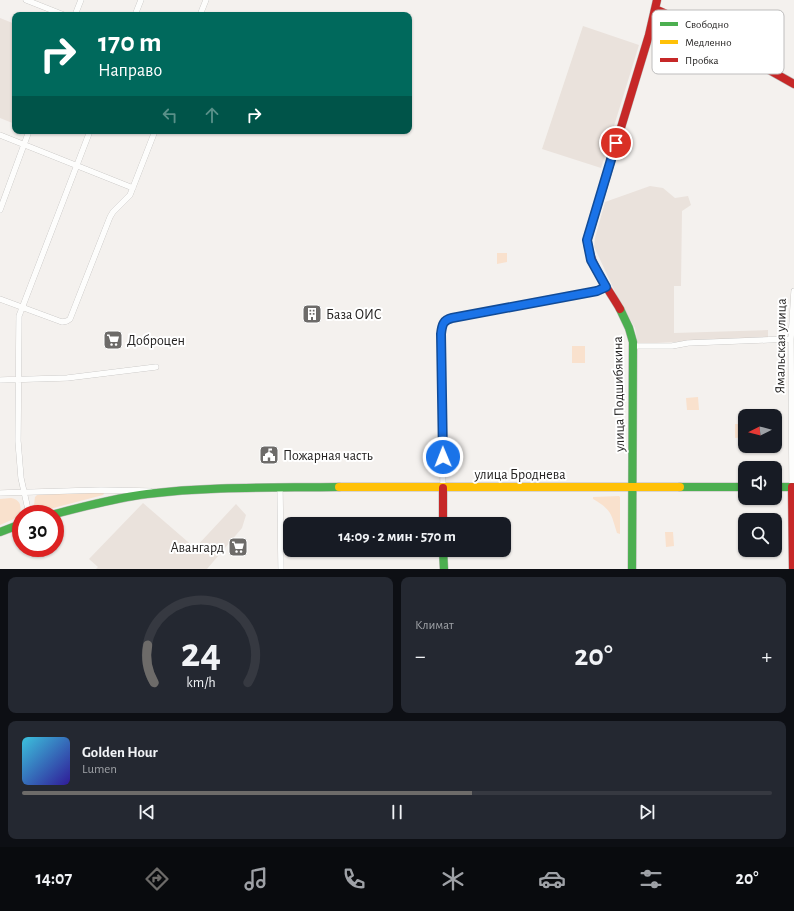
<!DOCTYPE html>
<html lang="ru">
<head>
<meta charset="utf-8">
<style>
	body { margin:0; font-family:"Alegreya Sans",sans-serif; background:#242831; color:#f1f3f6; height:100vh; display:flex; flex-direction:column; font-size:15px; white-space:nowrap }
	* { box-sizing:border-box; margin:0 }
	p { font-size:13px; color:#9ea1a6 }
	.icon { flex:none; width:22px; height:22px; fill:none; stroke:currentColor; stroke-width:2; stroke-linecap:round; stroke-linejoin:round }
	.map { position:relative; height:569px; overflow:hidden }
	.side { display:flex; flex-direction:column; gap:8px; padding:8px; background:#0d0f14; flex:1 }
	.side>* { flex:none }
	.hud { position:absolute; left:12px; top:12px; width:400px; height:122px; border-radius:8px; box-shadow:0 1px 3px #0004; background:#00695c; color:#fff; overflow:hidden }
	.needle { width:26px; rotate:264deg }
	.tools { position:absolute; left:738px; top:409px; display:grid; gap:8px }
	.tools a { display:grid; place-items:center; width:44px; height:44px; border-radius:8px; background:#171b24; box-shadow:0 1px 3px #0004; font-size:20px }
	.speed { position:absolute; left:12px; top:505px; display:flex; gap:8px; font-size:20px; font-weight:700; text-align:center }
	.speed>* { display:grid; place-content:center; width:52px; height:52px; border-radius:50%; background:#171b24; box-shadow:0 1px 3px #0004; line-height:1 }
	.speed .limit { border:6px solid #d22; background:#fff; color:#111 }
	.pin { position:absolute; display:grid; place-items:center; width:34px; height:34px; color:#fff; margin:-17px; border:2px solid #fff; border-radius:50%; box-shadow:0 1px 4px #0007 }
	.me { position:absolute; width:44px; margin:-22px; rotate:359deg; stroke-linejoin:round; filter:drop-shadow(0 0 3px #0008) }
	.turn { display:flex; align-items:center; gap:14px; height:84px; padding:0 20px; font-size:18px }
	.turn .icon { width:52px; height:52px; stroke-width:2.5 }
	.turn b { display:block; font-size:28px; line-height:34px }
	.lanes { display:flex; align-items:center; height:38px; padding:0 20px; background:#0003; justify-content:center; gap:20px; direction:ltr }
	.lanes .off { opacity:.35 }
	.big { font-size:30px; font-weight:600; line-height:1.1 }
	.side .card { flex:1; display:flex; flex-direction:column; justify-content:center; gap:6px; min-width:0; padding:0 14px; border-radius:8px; background:#242831 }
	.side .dial { align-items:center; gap:0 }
	.dial svg { height:104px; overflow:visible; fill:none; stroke:#363941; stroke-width:7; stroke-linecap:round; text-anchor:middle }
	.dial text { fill:#f1f3f6; stroke:none }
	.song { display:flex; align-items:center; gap:12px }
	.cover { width:48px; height:48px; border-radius:6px; background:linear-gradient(135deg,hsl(190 70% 55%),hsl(250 70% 35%)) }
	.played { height:4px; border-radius:2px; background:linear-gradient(90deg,#6d6b69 60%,#363941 60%) }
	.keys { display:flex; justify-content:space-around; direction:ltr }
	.heat { display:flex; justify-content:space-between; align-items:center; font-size:22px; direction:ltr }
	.side .tiles { flex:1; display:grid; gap:8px; grid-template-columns:1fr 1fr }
	.card:last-child { grid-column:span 2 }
	.trip { position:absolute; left:283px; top:517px; width:228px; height:40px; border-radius:8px; background:#171b24; box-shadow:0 1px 3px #0004; font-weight:600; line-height:40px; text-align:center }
	.tabs { display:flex; height:64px; justify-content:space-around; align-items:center; background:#090b0e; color:#9ea1a6 }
	.tabs .icon { width:28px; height:28px }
	.tabs .selected { color:#6d6b69 }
	.tabs b { font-size:18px; color:#f1f3f6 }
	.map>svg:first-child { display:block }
</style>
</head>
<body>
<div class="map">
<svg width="794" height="569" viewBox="0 0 794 569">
	<rect width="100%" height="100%" fill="#f4f1ee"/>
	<path fill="#eae2dc" d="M0,18L15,24V124L0,118Z
		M583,26L639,45L601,168L542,149Z
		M650,186L663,188L675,198L688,196L691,205L682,211L681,286H674V333L768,330V337L638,344L635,328L618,298L597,253L594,247L595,238L605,202Z
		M143,503L195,548L236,504L246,515L242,528L207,569H96L98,567L89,559Z"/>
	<path fill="#f9e1cd" d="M497,253H507V262L497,264Z
		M572,346H585V363H572Z
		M698,397L699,410H687L686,398Z
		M745,424V437L735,438V424Z
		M103,492L104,494L103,495L42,511L38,510L34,505L35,497L38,494Z
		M619,496L620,497V534L617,533C611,514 612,510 593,499V497Z
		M11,498C19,499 22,505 20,513L16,518L0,525V499Z
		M665,532H673L674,546L666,547Z"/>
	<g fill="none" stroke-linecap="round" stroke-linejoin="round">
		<defs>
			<path id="street" d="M26,0L64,15
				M75,15L81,0
				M135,15L141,0
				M200,15L206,0
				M0,135L133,188
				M0,210L29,131
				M0,299L62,322L67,321L70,319L110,217L113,212L130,195L155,131
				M633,346H672L688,343L791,339
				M0,380L67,378L156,367
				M792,487L791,339L794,291
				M280,488L281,569
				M443,488L441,334C442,325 443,320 452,318L597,291L606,287
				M0,493L101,490L150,491
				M29,514L21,478L18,441L19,316L90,131"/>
			<path id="fast" d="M620,309L629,328L633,342L632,569
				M680,487H745
				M775,487H794
				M55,514C85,506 116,498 147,494C211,486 275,488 339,487
				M0,532L21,524
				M443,550L444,569"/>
			<path id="slow" d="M339,487H680"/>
			<path id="jam" d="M655,9L680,20L794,84
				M620,309C606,285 591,268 587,240L649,35L657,0
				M792,487L793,569
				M443,488V524"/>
		</defs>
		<use href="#street" stroke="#bab8b6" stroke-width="6"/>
		<use href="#fast" stroke="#bab8b6" stroke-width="9"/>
		<use href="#slow" stroke="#bab8b6" stroke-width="9"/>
		<use href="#jam" stroke="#bab8b6" stroke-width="9"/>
		<use href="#street" stroke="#fdfdfc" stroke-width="5.5"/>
		<use href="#fast" stroke="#4caf50" stroke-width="8"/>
		<use href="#slow" stroke="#ffc107" stroke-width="8"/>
		<use href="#jam" stroke="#c62828" stroke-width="8"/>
	</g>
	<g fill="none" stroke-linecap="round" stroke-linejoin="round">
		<defs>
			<path id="route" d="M443,457L441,334C442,325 443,320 452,318L597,291L606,287L591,260L587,240L616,143"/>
		</defs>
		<use href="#route" stroke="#114b97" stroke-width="10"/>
		<use href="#route" stroke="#1a73e8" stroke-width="7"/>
	</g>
	<defs>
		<symbol id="building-square" viewBox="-11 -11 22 22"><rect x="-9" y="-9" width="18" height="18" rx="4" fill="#6d6b69" stroke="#fff"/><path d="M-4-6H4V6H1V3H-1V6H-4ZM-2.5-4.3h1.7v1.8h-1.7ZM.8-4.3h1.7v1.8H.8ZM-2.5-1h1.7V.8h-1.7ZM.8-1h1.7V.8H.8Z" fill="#fff"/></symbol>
		<symbol id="supermarket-square" viewBox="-11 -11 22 22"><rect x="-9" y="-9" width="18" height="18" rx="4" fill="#6d6b69" stroke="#fff"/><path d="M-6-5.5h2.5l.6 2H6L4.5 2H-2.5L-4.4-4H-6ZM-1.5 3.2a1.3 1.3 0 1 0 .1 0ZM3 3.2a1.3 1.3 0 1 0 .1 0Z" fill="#fff"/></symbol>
		<symbol id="civic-square" viewBox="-11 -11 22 22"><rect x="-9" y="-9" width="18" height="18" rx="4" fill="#6d6b69" stroke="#fff"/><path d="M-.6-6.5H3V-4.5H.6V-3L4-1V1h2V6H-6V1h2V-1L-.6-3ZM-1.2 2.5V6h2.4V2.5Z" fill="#fff"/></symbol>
	</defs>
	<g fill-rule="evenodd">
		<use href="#building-square" x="301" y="303" width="22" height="22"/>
		<use href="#supermarket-square" x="102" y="329" width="22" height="22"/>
		<use href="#civic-square" x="258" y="444" width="22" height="22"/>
		<use href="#supermarket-square" x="227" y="536" width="22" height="22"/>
	</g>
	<g text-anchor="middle" stroke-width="4" stroke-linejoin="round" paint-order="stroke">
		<g font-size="14" fill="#252322" stroke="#fff" text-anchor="start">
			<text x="326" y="319">База ОИС</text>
			<text x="127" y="345">Доброцен</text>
			<text x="283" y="460">Пожарная часть</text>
			<text x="224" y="552" text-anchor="end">Авангард</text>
		</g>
		<g font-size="14" fill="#252322" stroke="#fff">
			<text transform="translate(780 346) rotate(-89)" y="5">Ямальская улица</text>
			<text transform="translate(618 394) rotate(-91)" y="5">улица Подшибякина</text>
			<text x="520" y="479">улица Броднева</text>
		</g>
	</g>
	<rect x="652" y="10" width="132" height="64" rx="6" fill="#fff" stroke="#bebdbd" stroke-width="1"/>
	<rect x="660" y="22" width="18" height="4" fill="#4caf50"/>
	<rect x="660" y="40" width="18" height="4" fill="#ffc107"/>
	<rect x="660" y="58" width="18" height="4" fill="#c62828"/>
	<g font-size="11" fill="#252322">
		<text x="685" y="28">Свободно</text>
		<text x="685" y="46">Медленно</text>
		<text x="685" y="64">Пробка</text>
	</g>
</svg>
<div class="tools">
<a><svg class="needle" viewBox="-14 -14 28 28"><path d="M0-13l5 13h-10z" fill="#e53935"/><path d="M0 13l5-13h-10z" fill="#9ea1a6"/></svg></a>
<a><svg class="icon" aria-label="sound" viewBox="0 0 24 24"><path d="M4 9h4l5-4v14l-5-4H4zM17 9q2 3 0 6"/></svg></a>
<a><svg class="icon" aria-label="search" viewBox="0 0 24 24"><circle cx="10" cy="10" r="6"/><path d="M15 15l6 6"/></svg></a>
</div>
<div class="speed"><div class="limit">30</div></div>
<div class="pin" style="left:616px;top:143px;background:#d93025"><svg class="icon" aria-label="arrive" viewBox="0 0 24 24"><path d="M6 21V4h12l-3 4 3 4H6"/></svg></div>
<svg class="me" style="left:443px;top:457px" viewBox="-20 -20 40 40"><circle r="17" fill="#1a73e8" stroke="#fff" stroke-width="3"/><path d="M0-11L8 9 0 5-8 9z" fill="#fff"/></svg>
<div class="trip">14:09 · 2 мин · 570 m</div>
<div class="hud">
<div class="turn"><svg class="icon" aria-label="right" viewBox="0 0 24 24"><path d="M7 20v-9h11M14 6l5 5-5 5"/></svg><div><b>170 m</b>Направо</div></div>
<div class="lanes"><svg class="icon off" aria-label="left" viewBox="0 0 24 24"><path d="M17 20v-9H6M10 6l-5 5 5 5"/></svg><svg class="icon off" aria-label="ahead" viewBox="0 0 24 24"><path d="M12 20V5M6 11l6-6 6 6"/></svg><svg class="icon" aria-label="right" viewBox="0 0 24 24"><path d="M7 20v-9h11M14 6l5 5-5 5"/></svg></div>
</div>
</div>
<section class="side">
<div class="tiles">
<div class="card dial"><svg viewBox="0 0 100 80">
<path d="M14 69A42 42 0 1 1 86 69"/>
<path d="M14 69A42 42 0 0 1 9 40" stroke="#6d6b69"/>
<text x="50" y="56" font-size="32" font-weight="700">24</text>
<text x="50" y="72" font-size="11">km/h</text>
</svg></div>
<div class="card"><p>Климат</p>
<div class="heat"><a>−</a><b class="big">20°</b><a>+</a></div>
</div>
<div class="card">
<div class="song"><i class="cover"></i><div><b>Golden Hour</b><p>Lumen</p></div></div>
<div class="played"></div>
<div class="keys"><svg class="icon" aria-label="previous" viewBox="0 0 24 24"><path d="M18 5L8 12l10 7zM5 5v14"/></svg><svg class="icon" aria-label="pause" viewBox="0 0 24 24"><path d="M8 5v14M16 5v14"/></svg><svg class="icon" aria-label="next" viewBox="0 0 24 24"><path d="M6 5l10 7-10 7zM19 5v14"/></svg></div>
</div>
</div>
</section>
<nav class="tabs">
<b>14:07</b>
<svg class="icon selected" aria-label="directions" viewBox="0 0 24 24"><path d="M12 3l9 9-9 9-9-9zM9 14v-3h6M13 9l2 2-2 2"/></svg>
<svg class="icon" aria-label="music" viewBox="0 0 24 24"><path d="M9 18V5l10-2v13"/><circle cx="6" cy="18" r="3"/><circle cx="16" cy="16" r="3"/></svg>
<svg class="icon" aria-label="phone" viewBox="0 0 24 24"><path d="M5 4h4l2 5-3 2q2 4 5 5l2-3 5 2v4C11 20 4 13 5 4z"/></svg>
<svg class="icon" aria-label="climate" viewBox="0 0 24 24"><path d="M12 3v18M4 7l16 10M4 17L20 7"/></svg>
<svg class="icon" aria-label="car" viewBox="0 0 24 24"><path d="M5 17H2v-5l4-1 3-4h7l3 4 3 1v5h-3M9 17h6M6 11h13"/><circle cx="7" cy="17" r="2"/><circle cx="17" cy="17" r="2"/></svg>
<svg class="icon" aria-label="filters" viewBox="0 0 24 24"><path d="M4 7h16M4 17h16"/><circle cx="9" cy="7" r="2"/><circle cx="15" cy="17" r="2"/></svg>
<b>20°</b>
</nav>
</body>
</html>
